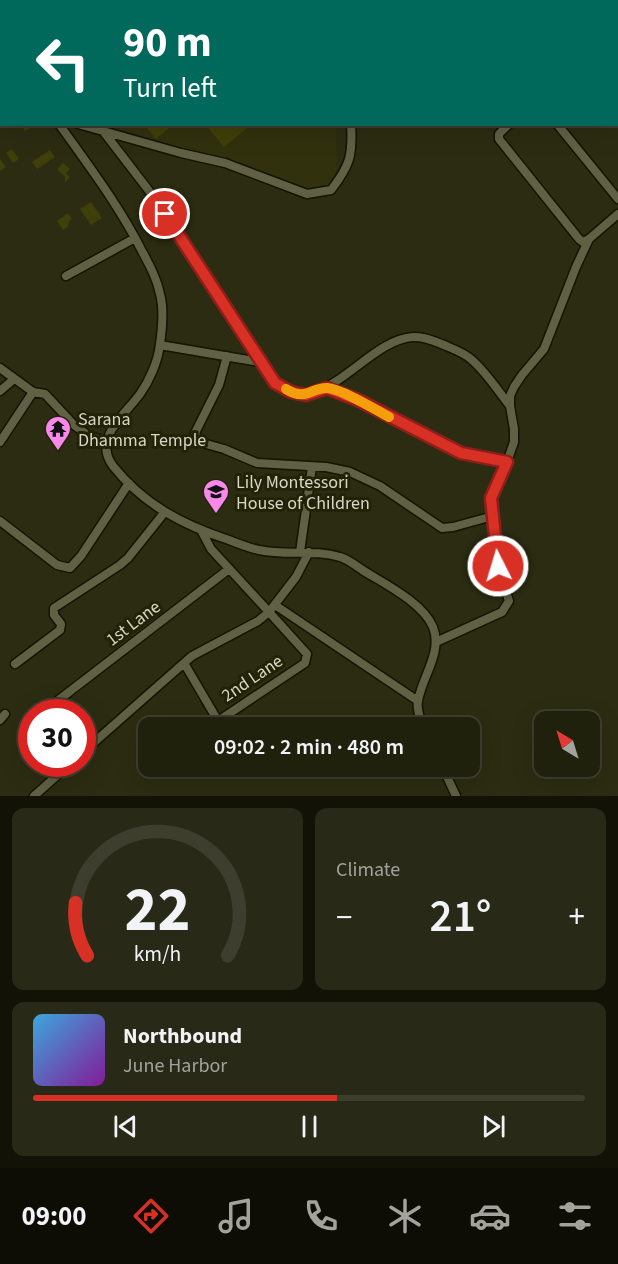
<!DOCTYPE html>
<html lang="en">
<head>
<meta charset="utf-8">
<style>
	body { margin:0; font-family:"Source Sans 3",sans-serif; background:#282916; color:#f1f3f6; height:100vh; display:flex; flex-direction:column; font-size:22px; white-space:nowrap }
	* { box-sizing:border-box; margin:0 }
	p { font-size:20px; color:#a2a39d }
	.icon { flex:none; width:33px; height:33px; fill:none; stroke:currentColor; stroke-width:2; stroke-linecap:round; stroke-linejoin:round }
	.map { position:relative; height:796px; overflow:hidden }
	.sheet { display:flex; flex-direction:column; gap:12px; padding:12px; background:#121207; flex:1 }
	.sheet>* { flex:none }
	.top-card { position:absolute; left:0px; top:0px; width:618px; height:126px; box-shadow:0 6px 24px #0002,0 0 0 2px #3d3e2e; background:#00695c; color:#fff; overflow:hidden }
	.needle { width:39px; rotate:322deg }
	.fabs { position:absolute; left:534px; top:711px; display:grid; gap:12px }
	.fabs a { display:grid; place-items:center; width:66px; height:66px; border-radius:12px; background:#20210d; box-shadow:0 6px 24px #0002,0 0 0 2px #3d3e2e; font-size:30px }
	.speed { position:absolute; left:18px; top:699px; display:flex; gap:12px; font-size:30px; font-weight:700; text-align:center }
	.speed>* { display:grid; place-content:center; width:78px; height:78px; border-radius:50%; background:#20210d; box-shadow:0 6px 24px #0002,0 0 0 2px #3d3e2e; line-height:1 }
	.speed .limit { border:9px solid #d22; background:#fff; color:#111 }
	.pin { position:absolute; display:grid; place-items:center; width:51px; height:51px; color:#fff; margin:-26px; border:3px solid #fff; border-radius:50%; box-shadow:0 2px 6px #0007 }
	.me { position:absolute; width:66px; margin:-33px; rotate:355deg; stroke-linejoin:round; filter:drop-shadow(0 0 4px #0008) }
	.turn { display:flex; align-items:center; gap:21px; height:126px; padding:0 24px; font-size:27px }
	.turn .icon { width:78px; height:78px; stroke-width:2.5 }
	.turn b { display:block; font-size:42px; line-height:51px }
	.big { font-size:45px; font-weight:600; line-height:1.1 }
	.sheet .card { flex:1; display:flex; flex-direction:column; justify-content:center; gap:9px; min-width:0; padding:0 21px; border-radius:12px; background:#282916 }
	.sheet .dial { align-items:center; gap:0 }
	.dial svg { height:156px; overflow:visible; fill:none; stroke:#3d3e2e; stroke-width:7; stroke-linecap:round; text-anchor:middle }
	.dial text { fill:#f1f3f6; stroke:none }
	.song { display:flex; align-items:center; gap:18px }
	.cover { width:72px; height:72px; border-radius:9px; background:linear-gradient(135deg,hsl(200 70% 55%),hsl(290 70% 35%)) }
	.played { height:6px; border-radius:3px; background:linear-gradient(90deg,#d93025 55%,#3d3e2e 55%) }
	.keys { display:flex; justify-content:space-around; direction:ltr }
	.heat { display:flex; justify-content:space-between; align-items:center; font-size:33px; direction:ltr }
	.sheet .tiles { flex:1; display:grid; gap:12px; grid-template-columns:1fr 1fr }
	.card:last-child { grid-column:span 2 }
	.trip { position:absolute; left:138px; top:717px; width:342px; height:60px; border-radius:12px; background:#20210d; box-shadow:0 6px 24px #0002,0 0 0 2px #3d3e2e; font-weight:600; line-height:60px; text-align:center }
	.tabs { display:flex; height:96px; justify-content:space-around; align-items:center; background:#0d0d05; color:#a2a39d }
	.tabs .icon { width:42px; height:42px }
	.tabs .active { color:#d93025 }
	.tabs b { font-size:27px; color:#f1f3f6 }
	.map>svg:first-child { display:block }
</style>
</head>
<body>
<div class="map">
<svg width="618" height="796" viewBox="0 0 618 796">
	<rect width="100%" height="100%" fill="#2b2c11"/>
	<path fill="#31310e" d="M127,0H304L305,1H125Z
		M107,125H336L337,169L330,184L319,194Z"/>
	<path fill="#2b0028" stroke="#5e4058" stroke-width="1.5" d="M315,0H409L410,1L316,2Z"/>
	<path fill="#3f3f09" d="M21,124H32L34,126L25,131Z
		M144,124H174L156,139Z
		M205,124H252L224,147Z
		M12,149L19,159L13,163L6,153Z
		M50,150L55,157L37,169L32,162Z
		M0,159L6,167L0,171Z
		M63,163L70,169L66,173L70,177L65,183V177L57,169Z
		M91,202L102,218L91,225L80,209Z
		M68,213L72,219L69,221L68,227L63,230L57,221Z"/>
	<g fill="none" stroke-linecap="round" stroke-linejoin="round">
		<defs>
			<path id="minor" d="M454,0L455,2
				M594,0L595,2
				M61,2L62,0
				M521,2L523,0
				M0,21L2,25
				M616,27L618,29
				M616,39L618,38
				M0,41L2,40
				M616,113L618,115
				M0,121L2,120
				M59,124C89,166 120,207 143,253C150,266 157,279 160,294C164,308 162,330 160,344C158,361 150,380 140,394C125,415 92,438 113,466C144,505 183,525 229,540C239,544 249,548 259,550C286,556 314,549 340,557C348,559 356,566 364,571C385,584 423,603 433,627C443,652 422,677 418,701C416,709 421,719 422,728
				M78,124L181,153L225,163L307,194L331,190C350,166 353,155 351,124
				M509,124L499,134V139L579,239L583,242L589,239L618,214
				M557,124L618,199
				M103,131L153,196L260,362L160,345
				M66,276L135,238
				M227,356L219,385L195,433L199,442L224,449L257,463L326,467L350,472L380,486L442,528L453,527L493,516
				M260,362C265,369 270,378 276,384C324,421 365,340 413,337C423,336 435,341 444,345C453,349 465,353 472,360C487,373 498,391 510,406
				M0,368L33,392L45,394L74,425L89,436L106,441
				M327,388L358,400L461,453L507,462
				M0,391L14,379
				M0,442L33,392
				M0,521L57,565L70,568L81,556L129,483
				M300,552L312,467
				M275,605L418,701
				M436,642L502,612L509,601L498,566L491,498L507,462L514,442V429L510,406V396L514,387L522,375L544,349L576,267L589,239
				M184,663L218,721L305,663L307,654L269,612L296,577L309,552
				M15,664L60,630L61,624L54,615V608L120,565L128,558L164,513
				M56,702L229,569
				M0,720L5,714
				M82,753L192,656L258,621L269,612L211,549L202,532
				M442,766L456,796
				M34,796L70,764"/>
		</defs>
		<use href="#minor" stroke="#141400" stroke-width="11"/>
		<use href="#minor" stroke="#5f6044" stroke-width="8"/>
	</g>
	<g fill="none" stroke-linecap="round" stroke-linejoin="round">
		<defs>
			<path id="route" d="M165,214L275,383L291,392L306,395L327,388L358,400L461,453L507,462L491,498L498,566"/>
		</defs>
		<use href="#route" stroke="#8d1f18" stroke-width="15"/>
		<use href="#route" stroke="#d93025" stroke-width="10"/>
		<path stroke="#f59e0b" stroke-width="10" d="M286,389C306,402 312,387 327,388C342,389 376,410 389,417"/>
	</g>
	<defs>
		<symbol id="temple-pin" viewBox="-11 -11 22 30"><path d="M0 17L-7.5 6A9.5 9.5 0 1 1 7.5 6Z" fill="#f888ea" stroke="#222207"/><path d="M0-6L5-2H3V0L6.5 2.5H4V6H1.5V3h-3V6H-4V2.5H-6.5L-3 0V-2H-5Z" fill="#111"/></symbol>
		<symbol id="school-pin" viewBox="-11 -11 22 30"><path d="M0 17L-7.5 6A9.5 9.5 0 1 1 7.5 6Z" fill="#f888ea" stroke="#222207"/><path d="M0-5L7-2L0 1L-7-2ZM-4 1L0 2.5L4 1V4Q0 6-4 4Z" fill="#111"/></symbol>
	</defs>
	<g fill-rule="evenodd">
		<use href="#temple-pin" x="43" y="414" width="30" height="40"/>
		<use href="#school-pin" x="201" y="477" width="30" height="40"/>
	</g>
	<g text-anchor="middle" stroke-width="6" stroke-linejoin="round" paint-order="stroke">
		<g font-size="18" fill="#d6d7c7" stroke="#222207" text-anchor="start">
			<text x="78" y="425">Sarana<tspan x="78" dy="21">Dhamma Temple</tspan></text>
			<text x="236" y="488">Lily Montessori<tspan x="236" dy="21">House of Children</tspan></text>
		</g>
		<g font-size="18" fill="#d6d7c7" stroke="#222207">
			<text transform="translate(133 623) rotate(-37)" y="6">1st Lane</text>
			<text transform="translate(252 678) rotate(-34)" y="6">2nd Lane</text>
		</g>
	</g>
</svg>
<div class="fabs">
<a><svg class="needle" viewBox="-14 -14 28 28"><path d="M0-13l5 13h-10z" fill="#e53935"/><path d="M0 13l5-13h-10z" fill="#a2a39d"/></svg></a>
</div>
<div class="speed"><div class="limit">30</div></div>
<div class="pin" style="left:165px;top:214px;background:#d93025"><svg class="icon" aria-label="arrive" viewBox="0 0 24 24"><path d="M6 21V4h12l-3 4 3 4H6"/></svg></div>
<svg class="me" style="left:498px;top:566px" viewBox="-20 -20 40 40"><circle r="17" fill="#d93025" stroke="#fff" stroke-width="3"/><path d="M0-11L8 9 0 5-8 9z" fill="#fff"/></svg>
<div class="trip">09:02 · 2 min · 480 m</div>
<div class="top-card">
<div class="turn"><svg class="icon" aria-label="left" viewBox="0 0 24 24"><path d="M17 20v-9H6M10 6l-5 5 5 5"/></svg><div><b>90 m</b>Turn left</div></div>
</div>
</div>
<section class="sheet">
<div class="tiles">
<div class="card dial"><svg viewBox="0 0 100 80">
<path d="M14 69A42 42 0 1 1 86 69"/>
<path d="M14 69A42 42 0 0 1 8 42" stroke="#d93025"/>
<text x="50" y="56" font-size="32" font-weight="700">22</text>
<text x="50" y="72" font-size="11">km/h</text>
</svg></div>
<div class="card"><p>Climate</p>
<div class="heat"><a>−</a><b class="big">21°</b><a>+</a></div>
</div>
<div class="card">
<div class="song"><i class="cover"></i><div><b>Northbound</b><p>June Harbor</p></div></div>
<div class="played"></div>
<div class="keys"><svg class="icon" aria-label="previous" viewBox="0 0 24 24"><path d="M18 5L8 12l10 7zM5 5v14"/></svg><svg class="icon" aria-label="pause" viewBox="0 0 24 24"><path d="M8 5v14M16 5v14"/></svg><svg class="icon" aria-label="next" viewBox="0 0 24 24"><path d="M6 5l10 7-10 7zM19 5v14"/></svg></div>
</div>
</div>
</section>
<nav class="tabs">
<b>09:00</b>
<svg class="icon active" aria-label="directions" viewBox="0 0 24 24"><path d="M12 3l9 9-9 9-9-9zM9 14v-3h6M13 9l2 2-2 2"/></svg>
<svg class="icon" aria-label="music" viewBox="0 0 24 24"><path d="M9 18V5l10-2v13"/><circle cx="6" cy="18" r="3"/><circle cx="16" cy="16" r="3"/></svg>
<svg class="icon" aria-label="phone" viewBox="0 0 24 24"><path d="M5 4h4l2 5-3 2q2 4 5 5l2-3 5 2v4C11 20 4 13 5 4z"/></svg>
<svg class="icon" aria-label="climate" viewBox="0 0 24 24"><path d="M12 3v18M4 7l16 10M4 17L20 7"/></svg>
<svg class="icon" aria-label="car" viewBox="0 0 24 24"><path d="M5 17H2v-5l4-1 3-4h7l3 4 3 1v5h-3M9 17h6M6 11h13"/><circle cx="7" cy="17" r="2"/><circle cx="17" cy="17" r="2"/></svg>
<svg class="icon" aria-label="filters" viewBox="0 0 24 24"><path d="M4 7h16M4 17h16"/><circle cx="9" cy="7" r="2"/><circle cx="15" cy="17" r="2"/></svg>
</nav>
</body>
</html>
